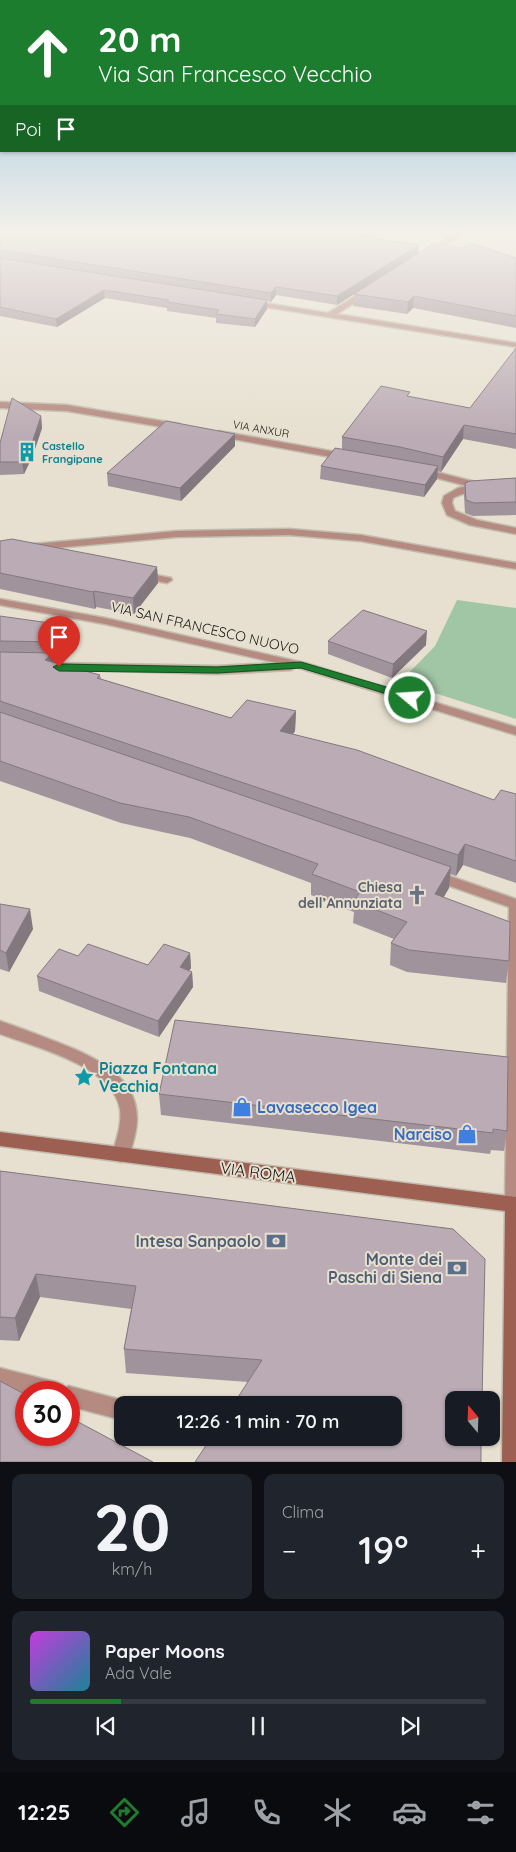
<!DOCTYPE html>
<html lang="it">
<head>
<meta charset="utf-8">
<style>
	body { margin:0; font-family:Quicksand,sans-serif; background:#20242c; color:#f1f3f6; height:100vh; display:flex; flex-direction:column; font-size:19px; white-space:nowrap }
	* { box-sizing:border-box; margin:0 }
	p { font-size:16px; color:#9ea1a6 }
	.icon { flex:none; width:28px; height:28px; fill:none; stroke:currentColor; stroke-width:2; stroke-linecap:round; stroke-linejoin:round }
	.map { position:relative; height:1462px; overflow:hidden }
	.sheet { display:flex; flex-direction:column; gap:12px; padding:12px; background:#0d0f14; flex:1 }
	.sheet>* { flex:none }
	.hud { position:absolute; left:0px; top:0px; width:516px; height:152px; box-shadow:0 1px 4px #0004; background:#1d7d2e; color:#fff; overflow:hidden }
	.needle { width:32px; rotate:341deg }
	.controls { position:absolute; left:445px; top:1391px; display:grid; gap:10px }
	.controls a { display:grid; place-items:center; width:55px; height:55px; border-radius:10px; background:#171b24; box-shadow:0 1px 4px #0004; font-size:25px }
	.speed { position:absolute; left:15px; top:1381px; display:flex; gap:10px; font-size:25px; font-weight:700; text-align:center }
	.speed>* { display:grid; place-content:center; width:65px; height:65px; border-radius:50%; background:#171b24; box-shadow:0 1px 4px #0004; line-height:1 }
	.speed .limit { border:8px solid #d22; background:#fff; color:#111 }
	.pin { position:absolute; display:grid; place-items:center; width:42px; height:42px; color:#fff; margin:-51px -21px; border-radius:50% 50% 50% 0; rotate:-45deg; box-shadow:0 0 5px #0007 }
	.pin .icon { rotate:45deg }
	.me { position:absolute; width:55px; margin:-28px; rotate:288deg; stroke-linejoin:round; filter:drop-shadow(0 0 4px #0008) }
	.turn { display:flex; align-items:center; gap:18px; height:105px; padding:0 15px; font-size:22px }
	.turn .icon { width:65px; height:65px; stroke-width:2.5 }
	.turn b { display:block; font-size:35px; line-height:42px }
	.then { display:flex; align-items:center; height:48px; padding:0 15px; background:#0003; gap:10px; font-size:19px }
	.big { font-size:38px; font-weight:600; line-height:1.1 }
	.sheet .widget { flex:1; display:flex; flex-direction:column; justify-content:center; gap:8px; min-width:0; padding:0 18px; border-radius:10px; background:#20242c }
	.sheet .dial { align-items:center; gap:0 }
	.dial b { font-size:65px; line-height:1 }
	.song { display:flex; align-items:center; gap:15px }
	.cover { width:60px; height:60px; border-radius:8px; background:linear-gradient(135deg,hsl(290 70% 55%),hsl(190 70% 35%)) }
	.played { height:5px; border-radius:2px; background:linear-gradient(90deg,#1d7d2e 20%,#363941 20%) }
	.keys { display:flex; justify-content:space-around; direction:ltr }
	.heat { display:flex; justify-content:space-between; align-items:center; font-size:28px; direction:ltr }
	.sheet .tiles { flex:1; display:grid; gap:12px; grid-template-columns:1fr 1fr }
	.widget:last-child { grid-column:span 2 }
	.trip { position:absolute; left:114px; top:1396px; width:288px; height:50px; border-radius:10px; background:#171b24; box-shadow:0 1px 4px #0004; font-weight:600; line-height:50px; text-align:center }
	.tab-bar { display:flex; height:80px; justify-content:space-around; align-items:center; background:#090b0e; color:#9ea1a6 }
	.tab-bar .icon { width:35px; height:35px }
	.tab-bar .selected { color:#1d7d2e }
	.tab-bar b { font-size:22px; color:#f1f3f6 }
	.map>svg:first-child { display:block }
</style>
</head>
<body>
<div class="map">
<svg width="516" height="1462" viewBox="0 0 516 1462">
	<rect width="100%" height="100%" fill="#e7e0d0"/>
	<path fill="#a1c6a5" d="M457,600L516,608V719L400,682L435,646Z"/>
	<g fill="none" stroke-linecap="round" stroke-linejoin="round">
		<defs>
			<path id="lane" d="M0,1368L56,1382L63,1385L64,1388L69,1386L122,1400L130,1405H122V1420L69,1406V1392H26V1394L0,1388Z"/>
			<path id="street" d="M455,232H462L460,236L430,255H426V253Z
				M363,291L370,293L337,314L516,343V347L252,305L248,303L252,301L328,313Z
				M0,402L67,405L180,424L184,427L180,430L67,411L0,408Z
				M219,431L347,454L352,457L347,460L216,436L214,434Z
				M421,468L479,483L516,481V487C494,488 473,488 453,498L452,503L455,511L477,520L516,528V534L470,525L447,515L442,503L444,496L458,488L467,486L418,473L416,471Z
				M289,529L361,535L516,563V569L361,541L289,535L177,537L0,553V547L177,531Z
				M140,572L171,578L172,580L167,583L136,577L135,575Z
				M0,599L105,618L305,663L516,727V735L296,667L291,670L217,674L55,669L53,667L55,665L59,663L217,666L277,663L105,624L0,605Z
				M435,871L516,899V1211L508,1209L505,1204L509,907L430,879L428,876L430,873Z
				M0,1021C18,1027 36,1034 54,1041C96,1057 148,1079 135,1135C133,1143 131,1152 127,1160L121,1162L115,1160L112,1155C116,1140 122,1125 120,1109C113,1066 35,1047 0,1034Z"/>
			<path id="secondary" d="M0,1132L516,1197V1462H502L505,1211L0,1146Z"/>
		</defs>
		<use href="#lane" stroke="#c2bcae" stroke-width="3"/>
		<use href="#street" stroke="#c2bcae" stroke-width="3"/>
		<use href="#secondary" stroke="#c2bcae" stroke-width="3"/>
		<use href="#lane" fill="#b58a80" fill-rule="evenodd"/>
		<use href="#street" fill="#b58a80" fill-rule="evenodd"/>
		<use href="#secondary" fill="#9c5f51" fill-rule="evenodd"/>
	</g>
	<path fill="#a1939b" d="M0,232H382L371,239L418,254L516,258V328L413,308L407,314L353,306L354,294L337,305L276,295L271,302L267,301V309L255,327L216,323V318L167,311V308L105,298L57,327L0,316Z
		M516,348V449L463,439L441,472L437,471V479L424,497L320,479L321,466L342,449V437L410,397L470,408Z
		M41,416L42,428L33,455L24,474L0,475V443Z
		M235,446L181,501L108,486L107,473Z
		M516,478V515L473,516L465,513L464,496L465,483Z
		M0,541L157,567L158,583L134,614L96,607L95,609L0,589Z
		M0,616L73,645L63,661H54V662L100,675L101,679L231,718L296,711L295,731L293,734L494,800L516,794V883L463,865L456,876L450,874L449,888L443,897L509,961L506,983L407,972L390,965L391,943L394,939L353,923L354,912L311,895V883L190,838L121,823L0,781Z
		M328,641L426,645L392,678L328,654Z
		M0,904L33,929L9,972L0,969Z
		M190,953L191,968L189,971L192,972L193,987L159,1037L39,991L37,976L148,965Z
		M159,1094L507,1131L504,1151L491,1150L490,1154L161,1115Z
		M0,1171L453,1229L248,1382L126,1373L124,1349L131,1309L40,1297L19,1341L0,1340Z"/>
	<path fill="#83787e" d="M369,232H382L360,245V237Z
		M419,245L418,254L337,305V296Z
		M276,287V295L271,302V293Z
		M104,290L105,298L57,327L56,319Z
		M414,296L413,308L407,314L408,302Z
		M267,300V309L255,327V319Z
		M41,416L42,428L33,455L24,474L22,462Z
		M464,425L463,439L441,472L443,457Z
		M235,434V446L181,501L180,488Z
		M438,466L437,479L424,497L425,485Z
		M157,567L158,583L134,614L133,598Z
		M94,591L96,607L95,609L93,592Z
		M71,626L73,645L63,661L61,642Z
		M427,631L426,645L392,678L393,664Z
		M53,653L55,673L45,660Z
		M296,711L295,731L280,752V731Z
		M465,844L463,865L456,876L458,855Z
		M451,867L449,888L433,916L435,894Z
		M30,909L33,929L9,972L6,953Z
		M190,953L191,968L180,983V967Z
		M192,972L193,987L159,1037L158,1021Z
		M36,1274L40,1297L19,1341L15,1318Z"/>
	<path fill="#bbabb4" stroke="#83787e" d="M0,232H369L360,237L419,245L337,296L276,287L271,293L0,250Z
		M471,243L516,258V316L414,296L408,302L354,294L433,244L463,248Z
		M0,258L267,300L255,319L216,314L219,310L167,302L169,300L104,290L56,319L0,307Z
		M516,348V434L464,425L443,457L400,447L342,437L381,386L410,392L407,396L470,408Z
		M12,398L41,416L32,443L22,462H0V443Z
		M166,421L235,434L180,488L107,473Z
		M335,448L438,466L425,485L321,466Z
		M516,478V502L474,503L466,500L465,483L470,481Z
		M12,539L157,567L133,598L94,591L93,592L0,573V541Z
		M363,610L427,631L393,664L328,641Z
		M0,616L71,626L61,642L0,641Z
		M0,652L53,653L45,660L100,675L97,678L231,718L247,700L296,711L280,731L357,750L494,800L501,790L516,794V861L465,844L458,855L0,701Z
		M0,712L451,867L435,894L510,922L509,961L409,950L391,943L407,922L354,901L360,892L312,874L318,864L189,817L120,803L0,761Z
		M0,904L30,909L6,953L0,950Z
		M88,944L148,965L164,944L190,953L180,967L192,972L158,1021L37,976L59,949L78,956Z
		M175,1020L508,1057L507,1131L493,1129V1133L159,1094Z
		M0,1171L453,1229L485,1259L482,1400H454V1438H481V1462H195L211,1438H392V1405H233L262,1360L124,1349L136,1286L36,1274L15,1318L0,1317Z
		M0,1381L26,1395V1435H69V1417L153,1462H0Z"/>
	<linearGradient id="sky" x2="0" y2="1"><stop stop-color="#83b8e0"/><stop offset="0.53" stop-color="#f4f1ea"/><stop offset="1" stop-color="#f4f1ea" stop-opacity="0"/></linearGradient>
	<rect width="516" height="437" fill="url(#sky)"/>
	<path fill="#1d7d2e" stroke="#13511e" d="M301,662L414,695L416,698L414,700H407L301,668L217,673L59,671L53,667L59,664L217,667Z"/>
	<defs>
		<symbol id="building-bare" viewBox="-9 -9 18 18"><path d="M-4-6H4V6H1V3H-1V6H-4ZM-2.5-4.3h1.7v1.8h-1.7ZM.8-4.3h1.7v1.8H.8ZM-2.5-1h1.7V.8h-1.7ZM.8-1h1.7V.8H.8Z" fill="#0f9aa8" stroke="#e7e0d0" stroke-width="2.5" paint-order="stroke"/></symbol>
		<symbol id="church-bare" viewBox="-9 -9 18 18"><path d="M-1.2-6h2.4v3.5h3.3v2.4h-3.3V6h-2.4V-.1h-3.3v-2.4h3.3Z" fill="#6b7280" stroke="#e7e0d0" stroke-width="2.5" paint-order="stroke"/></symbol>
		<symbol id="sight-bare" viewBox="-9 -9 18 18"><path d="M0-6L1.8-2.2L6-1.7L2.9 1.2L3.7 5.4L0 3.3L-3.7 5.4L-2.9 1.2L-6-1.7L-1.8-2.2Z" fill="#0f9aa8" stroke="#e7e0d0" stroke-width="2.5" paint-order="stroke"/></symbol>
		<symbol id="shop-bare" viewBox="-9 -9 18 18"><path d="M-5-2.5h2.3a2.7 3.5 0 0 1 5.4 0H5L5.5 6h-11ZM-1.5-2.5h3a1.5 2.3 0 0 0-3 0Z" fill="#3f7fe0" stroke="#e7e0d0" stroke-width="2.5" paint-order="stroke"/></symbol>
		<symbol id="bank-bare" viewBox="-9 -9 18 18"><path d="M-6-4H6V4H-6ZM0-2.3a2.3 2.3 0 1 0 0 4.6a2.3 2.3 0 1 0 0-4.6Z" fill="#5c6f8a" stroke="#e7e0d0" stroke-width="2.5" paint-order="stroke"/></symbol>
	</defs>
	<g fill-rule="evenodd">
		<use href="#building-bare" x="13" y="438" width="28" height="28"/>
		<use href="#church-bare" x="403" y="881" width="28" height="28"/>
		<use href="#sight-bare" x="70" y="1063" width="28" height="28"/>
		<use href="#shop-bare" x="228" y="1093" width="28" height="28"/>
		<use href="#shop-bare" x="453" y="1120" width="28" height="28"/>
		<use href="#bank-bare" x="262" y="1227" width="28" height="28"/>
		<use href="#bank-bare" x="443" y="1254" width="28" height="28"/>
	</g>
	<g text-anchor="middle" stroke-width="4" stroke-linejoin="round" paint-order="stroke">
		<g font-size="11" fill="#1b1913" stroke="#e7e0d0">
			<text transform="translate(261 429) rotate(10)" y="4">VIA ANXUR</text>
		</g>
		<g font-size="11" font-weight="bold" fill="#0d838f" stroke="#e7e0d0" text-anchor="start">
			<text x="42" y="450">Castello<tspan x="42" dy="13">Frangipane</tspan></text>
		</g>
		<g font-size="14" fill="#1b1913" stroke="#e7e0d0">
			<text transform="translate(205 628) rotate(13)" y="5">VIA SAN FRANCESCO NUOVO</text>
		</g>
		<g font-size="14" font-weight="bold" fill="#5b616d" stroke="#e7e0d0" text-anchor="end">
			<text x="402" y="892">Chiesa<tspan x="402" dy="16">dell’Annunziata</tspan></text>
		</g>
		<g font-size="16" font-weight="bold" fill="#0d838f" stroke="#e7e0d0" text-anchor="start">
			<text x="99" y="1074">Piazza Fontana<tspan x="99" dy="18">Vecchia</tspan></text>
		</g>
		<g font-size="16" font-weight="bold" fill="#366cbe" stroke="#e7e0d0" text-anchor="start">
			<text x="257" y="1113">Lavasecco Igea</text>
			<text x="452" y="1140" text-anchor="end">Narciso</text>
		</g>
		<g font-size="16" fill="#1b1913" stroke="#e7e0d0">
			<text transform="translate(258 1172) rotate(7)" y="6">VIA ROMA</text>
		</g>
		<g font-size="16" font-weight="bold" fill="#4e5e75" stroke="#e7e0d0" text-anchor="end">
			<text x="261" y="1247">Intesa Sanpaolo</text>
			<text x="442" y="1265">Monte dei<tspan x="442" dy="18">Paschi di Siena</tspan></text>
		</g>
	</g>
</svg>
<div class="controls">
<a><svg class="needle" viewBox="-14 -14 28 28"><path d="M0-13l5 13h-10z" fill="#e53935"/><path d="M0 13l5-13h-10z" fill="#9ea1a6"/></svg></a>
</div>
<div class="speed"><div class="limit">30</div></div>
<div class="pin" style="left:59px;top:667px;background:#d93025"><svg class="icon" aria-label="arrive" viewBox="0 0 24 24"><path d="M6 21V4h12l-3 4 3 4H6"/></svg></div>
<svg class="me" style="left:410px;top:698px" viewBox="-20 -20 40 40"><circle r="17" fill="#1d7d2e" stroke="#fff" stroke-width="3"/><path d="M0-11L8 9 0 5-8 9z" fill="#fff"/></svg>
<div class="trip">12:26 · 1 min · 70 m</div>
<div class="hud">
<div class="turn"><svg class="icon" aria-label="ahead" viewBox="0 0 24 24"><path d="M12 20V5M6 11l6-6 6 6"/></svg><div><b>20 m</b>Via San Francesco Vecchio</div></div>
<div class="then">Poi<svg class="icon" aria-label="arrive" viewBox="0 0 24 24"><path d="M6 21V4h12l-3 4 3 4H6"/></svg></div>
</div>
</div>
<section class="sheet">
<div class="tiles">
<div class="widget dial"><b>20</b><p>km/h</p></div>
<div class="widget"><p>Clima</p>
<div class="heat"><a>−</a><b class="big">19°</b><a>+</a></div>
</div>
<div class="widget">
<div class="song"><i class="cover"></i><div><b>Paper Moons</b><p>Ada Vale</p></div></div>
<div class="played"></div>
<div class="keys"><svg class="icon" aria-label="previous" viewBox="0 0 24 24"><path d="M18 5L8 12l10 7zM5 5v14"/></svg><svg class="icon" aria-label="pause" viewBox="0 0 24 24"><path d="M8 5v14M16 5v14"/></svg><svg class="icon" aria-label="next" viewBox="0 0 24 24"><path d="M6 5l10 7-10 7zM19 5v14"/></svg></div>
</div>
</div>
</section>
<nav class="tab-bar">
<b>12:25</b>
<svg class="icon selected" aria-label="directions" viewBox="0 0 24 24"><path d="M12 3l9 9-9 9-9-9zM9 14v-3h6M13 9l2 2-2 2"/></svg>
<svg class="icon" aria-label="music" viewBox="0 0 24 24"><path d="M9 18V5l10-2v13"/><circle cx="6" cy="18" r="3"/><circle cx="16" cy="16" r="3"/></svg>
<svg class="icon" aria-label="phone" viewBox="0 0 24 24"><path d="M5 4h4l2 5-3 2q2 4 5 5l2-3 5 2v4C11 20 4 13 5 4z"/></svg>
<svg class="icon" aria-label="climate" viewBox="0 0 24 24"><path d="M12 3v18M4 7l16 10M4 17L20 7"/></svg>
<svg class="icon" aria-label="car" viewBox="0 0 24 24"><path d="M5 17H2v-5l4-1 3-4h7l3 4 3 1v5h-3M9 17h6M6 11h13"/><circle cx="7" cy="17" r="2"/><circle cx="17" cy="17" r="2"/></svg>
<svg class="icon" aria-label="filters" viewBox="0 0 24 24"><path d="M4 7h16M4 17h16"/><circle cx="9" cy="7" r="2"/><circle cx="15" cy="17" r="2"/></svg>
</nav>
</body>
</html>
